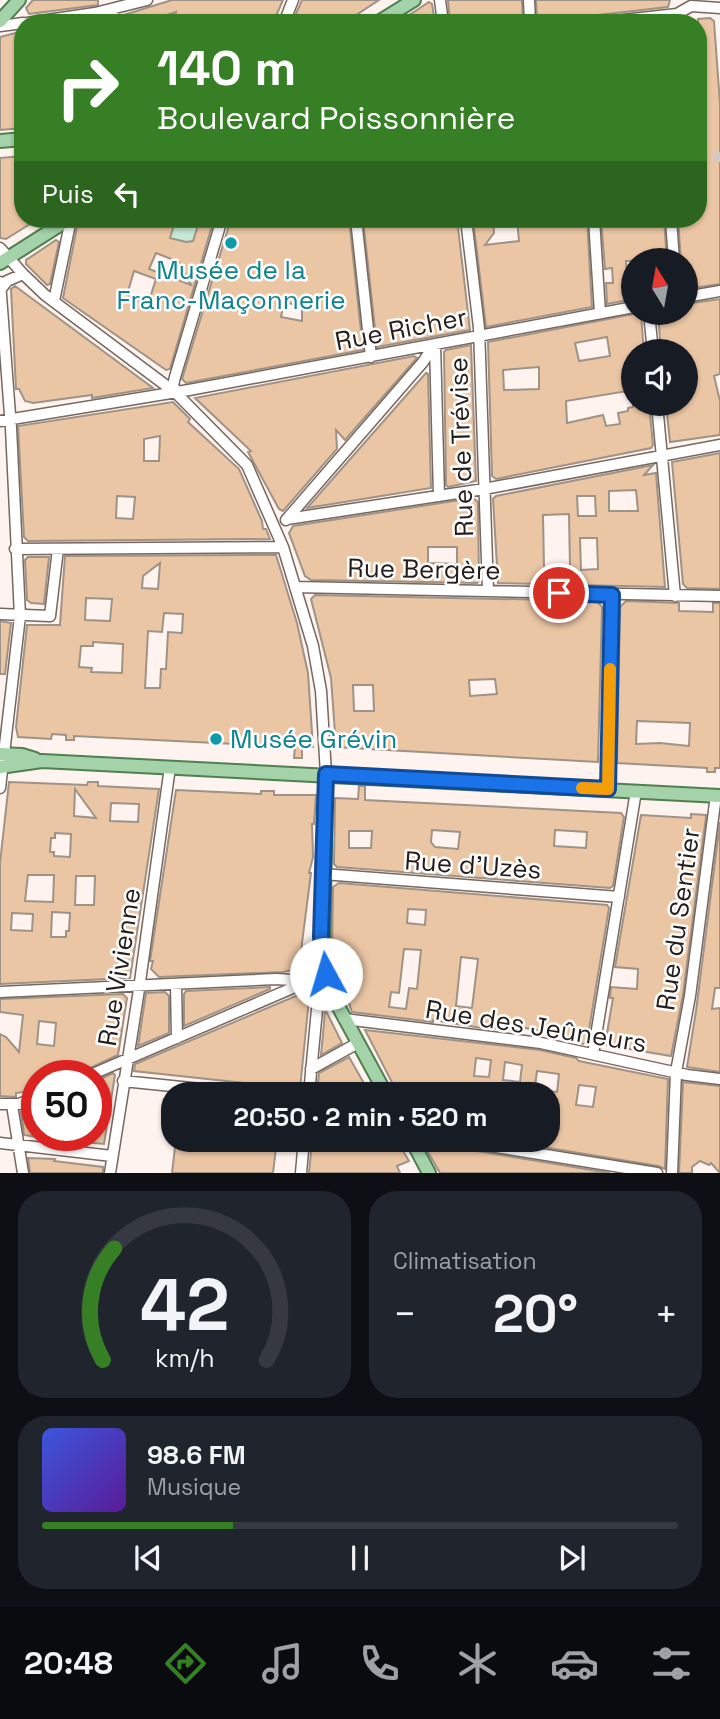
<!DOCTYPE html>
<html lang="fr">
<head>
<meta charset="utf-8">
<style>
	body { margin:0; font-family:"Space Grotesk",sans-serif; background:#20242c; color:#f1f3f6; height:100vh; display:flex; flex-direction:column; font-size:26px; white-space:nowrap }
	* { box-sizing:border-box; margin:0 }
	p { font-size:23px; color:#9ea1a6 }
	.icon { flex:none; width:38px; height:38px; fill:none; stroke:currentColor; stroke-width:2; stroke-linecap:round; stroke-linejoin:round }
	.map { position:relative; height:1173px; overflow:hidden }
	.drawer { display:flex; flex-direction:column; gap:18px; padding:18px; background:#0d0f14; flex:1 }
	.drawer>* { flex:none }
	.banner { position:absolute; left:14px; top:14px; width:693px; height:214px; border-radius:28px; box-shadow:0 2px 5px #0004; background:#377f25; color:#fff; overflow:hidden }
	.needle { width:46px; rotate:349deg }
	.fabs { position:absolute; left:621px; top:248px; display:grid; gap:14px }
	.fabs a { display:grid; place-items:center; width:77px; height:77px; border-radius:50%; background:#171b24; box-shadow:0 2px 5px #0004; font-size:35px }
	.speed { position:absolute; left:21px; top:1060px; display:flex; gap:14px; font-size:35px; font-weight:700; text-align:center }
	.speed>* { display:grid; place-content:center; width:91px; height:91px; border-radius:50%; background:#171b24; box-shadow:0 2px 5px #0004; line-height:1 }
	.speed .limit { border:10px solid #d22; background:#fff; color:#111 }
	.pin { position:absolute; display:grid; place-items:center; width:60px; height:60px; color:#fff; margin:-30px; border:4px solid #fff; border-radius:50%; box-shadow:0 2px 7px #0007 }
	.me { position:absolute; width:77px; margin:-38px; rotate:354deg; stroke-linejoin:round; filter:drop-shadow(0 0 5px #0008) }
	.turn { display:flex; align-items:center; gap:24px; height:147px; padding:0 28px; font-size:32px }
	.turn .icon { width:91px; height:91px; stroke-width:2.5 }
	.turn b { display:block; font-size:49px; line-height:60px }
	.then { display:flex; align-items:center; height:66px; padding:0 28px; background:#0003; gap:14px; font-size:26px }
	.big { font-size:52px; font-weight:800; line-height:1.1 }
	.drawer .tile { flex:1; display:flex; flex-direction:column; justify-content:center; gap:10px; min-width:0; padding:0 24px; border-radius:28px; background:#20242c }
	.drawer .dial { align-items:center; gap:0 }
	.dial svg { height:182px; overflow:visible; fill:none; stroke:#363941; stroke-width:7; stroke-linecap:round; text-anchor:middle }
	.dial text { fill:#f1f3f6; stroke:none }
	.song { display:flex; align-items:center; gap:21px }
	.cover { width:84px; height:84px; border-radius:10px; background:linear-gradient(135deg,hsl(230 70% 55%),hsl(270 70% 35%)) }
	.played { height:7px; border-radius:4px; background:linear-gradient(90deg,#377f25 30%,#363941 30%) }
	.keys { display:flex; justify-content:space-around; direction:ltr }
	.heat { display:flex; justify-content:space-between; align-items:center; font-size:38px; direction:ltr }
	.drawer .tiles { flex:1; display:grid; gap:18px; grid-template-columns:1fr 1fr }
	.tile:last-child { grid-column:span 2 }
	.trip { position:absolute; left:161px; top:1082px; width:399px; height:70px; border-radius:28px; background:#171b24; box-shadow:0 2px 5px #0004; font-weight:800; line-height:70px; text-align:center }
	.tabs { display:flex; height:112px; justify-content:space-around; align-items:center; background:#090b0e; color:#9ea1a6 }
	.tabs .icon { width:49px; height:49px }
	.tabs .active { color:#377f25 }
	.tabs b { font-size:32px; color:#f1f3f6 }
	.map>svg:first-child { display:block }
</style>
</head>
<body>
<div class="map">
<svg width="720" height="1173" viewBox="0 0 720 1173">
	<rect width="100%" height="100%" fill="#fef3ee"/>
	<path fill="#c5e9d7" d="M176,219H200L193,242L188,243L170,238Z"/>
	<path fill="#ebc6a5" stroke="#9f9286" stroke-width="2" fill-rule="evenodd" d="M33,0H98V5L29,14L26,8Z
		M172,0H283L273,23H174L176,12L143,23H119L120,16Z
		M302,0H379L344,23H292Z
		M448,0H522L523,23H450Z
		M536,0H670L668,7L537,22Z
		M429,2L432,4L435,23H397Z
		M710,18L714,21L720,104V284L686,289V261H681L678,219H698V19Z
		M23,31V91L20,93L17,109H23V128L0,130V37Z
		M23,156V219H38L6,239L0,238V158Z
		M90,219H176L170,238L186,242L193,241L200,219H214L170,369L166,370L63,298L77,227ZM156,253L179,262L191,285L149,269ZM134,271L156,279L148,304L127,295Z
		M231,219H349L363,350L186,383L182,379ZM284,302L302,306V321L281,317Z
		M363,219H457L470,330L377,347Z
		M473,219H493L494,233L485,245L519,241L517,219H587L592,307L486,327Z
		M601,219H664L667,261H626L627,282H634V299L607,304L606,283H613L612,268L605,269Z
		M56,240L59,242L50,284L47,285L26,264V260Z
		M15,286L153,388L92,398V395L33,403L25,401L19,389H16L11,289Z
		M720,299V374L714,376L720,401V435L670,442L666,404H686V352H661L658,313H686V304Z
		M639,313L641,315L644,352H634V390L566,401L567,423L603,415L606,426L620,424L618,413L628,411V408L633,407V404H649L653,445L651,448L496,479L492,476L488,342ZM607,337L610,356L579,361L575,343ZM539,367V389L504,390L503,370Z
		M471,345L476,481L448,487L446,485L444,352L446,350Z
		M414,356L417,358L345,440L336,430L337,449L283,511L279,509L248,452L251,451L195,398Z
		M426,373L428,374L431,488L307,508Z
		M173,402L190,419L188,422L239,469L262,521L263,529H266L270,539L28,541L24,537L18,426ZM160,436L159,461H144V439ZM117,496L135,497L133,519L116,518Z
		M720,453V589L687,588L683,584L672,462Z
		M653,465L644,475L656,473L665,587L498,583L493,499L496,496ZM636,490L638,511H609V491ZM577,496H595L596,516H578ZM569,514L570,567L544,568L543,515ZM580,538H597L598,569L581,570Z
		M473,498L478,502L479,581L477,583L311,580L305,576L289,533L293,526ZM428,547H457V564L428,563Z
		M276,555L297,623L308,673L313,747H302V758H294L295,747L74,736V740H66V735L52,734L51,739L18,737L16,727L27,625H60L65,556ZM160,563L158,589L142,588L143,576ZM86,598L112,599L110,621L85,620ZM164,613L183,614L182,633L168,632L166,669H161L160,688H145L148,631L162,632ZM93,642L123,644L122,673L91,672L92,668L79,667L81,646H93Z
		M28,557H49L44,604L31,603L27,600L25,560Z
		M315,595L597,601L602,607L598,762L334,747L333,733H335L331,678L311,599ZM495,679L497,694L470,696L469,680ZM353,685H373L374,711H354Z
		M626,601L679,603V611L713,612V603H720V768H715V772H707V768L617,763L620,607ZM637,721L690,723L689,746L660,743L636,744Z
		M0,621L11,623L5,674H0Z
		M9,782L87,785L88,782H98V786L159,789L130,978L0,984V863ZM75,789L96,818L74,816ZM111,803L139,804L138,822L110,821ZM55,833L71,834L70,857L54,856V852H50L51,838H55ZM28,875H54L53,902L25,901ZM76,876H95L94,905H75ZM52,912L70,913L69,931H66V937H51ZM12,913L33,914L32,931L11,930Z
		M359,786H365V800L621,813L624,817L613,886L610,888L337,867L334,864L335,798L358,799ZM432,830L460,832L458,849L435,847L431,842ZM555,830L587,832L586,848L554,846ZM349,831H372L371,848H349Z
		M176,790L261,794V791H274V795H316L314,824H312L313,857L309,873H311L302,943L301,964L298,969L283,972L159,977L151,969L153,961H150Z
		M691,814L706,815V817L683,995L671,1056L605,1045L613,998H610L611,987L637,989L638,969L615,967L641,815L691,818Z
		M720,822V988H715L712,1009L720,1008V1072L687,1067L696,1011Z
		M339,883L607,905L609,908L587,1042L583,1044L555,1034L520,1027L519,1033L513,1032V1030L496,1028L493,1030L433,1020V1022L352,1012L332,954L333,887ZM408,909L426,910L425,925L407,923ZM404,949L421,950L417,989L409,988L406,1009L389,1007L391,992L399,993ZM461,957L478,959L472,1008L456,1006Z
		M270,987V989L184,1026V994L186,991Z
		M165,992L169,996V1033L138,1046L146,993Z
		M303,993L309,999L300,1089L134,1071L135,1064Z
		M123,994L127,998L118,1055L73,1076H37V1090L16,1093V1097L0,1096V1034L6,1037L19,1052L23,1015L0,1012V999ZM39,1021L56,1023L54,1046L37,1044Z
		M325,1009L342,1043L321,1055L324,1023Z
		M365,1030L540,1050L576,1058L579,1061L668,1079L665,1169L658,1166L495,1139H548V1091L557,1092L559,1074L537,1071L534,1094H442L443,1092L423,1089V1094H398ZM476,1058L491,1060L489,1077L474,1076ZM505,1062L522,1065L520,1082L503,1080ZM579,1085L596,1087L593,1107L576,1105Z
		M349,1057L370,1094H346L345,1091L337,1094H317L319,1073Z
		M113,1073L115,1075L104,1144L72,1141V1136H96V1081Z
		M683,1082L720,1086V1173L711,1163L709,1165L700,1161L692,1167V1173H679Z
		M37,1106V1137L24,1135L21,1112Z
		M176,1139H277L273,1173H172Z
		M317,1139H396L409,1161L397,1166L400,1173H309L312,1141Z
		M427,1141L446,1146L610,1173H440L424,1145Z
		M28,1158L55,1159L54,1161L103,1167V1173H30Z"/>
	<g fill="none" stroke-linecap="round" stroke-linejoin="round">
		<path stroke="#d2c8c4" stroke-width="10" stroke-dasharray="10 5" stroke-linecap="butt" d="M698,158L720,157"/>
		<defs>
			<path id="minor" d="M440,0L443,23
				M529,0L530,23
				M27,23L95,13L147,0
				M111,23L114,9
				M284,23L293,0
				M596,23L677,14L691,6L720,8
				M0,26L23,23
				M356,219L371,357
				M466,219L479,328L488,591
				M594,219L600,313
				M671,219L674,261
				M0,248L23,274L45,295L176,393L247,465L283,547L313,646L321,691L326,774
				M0,282L11,428L20,616L0,788
				M1,289L7,281L23,274
				M686,297L720,291
				M54,301L71,219
				M649,313L653,352
				M435,344L439,496
				M176,392L173,385L175,377L222,219
				M657,404L675,596
				M0,421L189,390L634,307
				M287,519L484,489L720,445
				M286,520L423,362L435,344
				M15,549L283,547
				M295,587L720,596
				M0,614L50,616L58,549
				M608,789L612,595
				M323,874L619,897
				M176,985L177,1038
				M0,992L276,979L308,981
				M344,1019L541,1043L687,1075L720,1079
				M593,1054L636,791
				M311,1069L358,1043
				M88,1076L325,974
				M123,1081L250,1094
				M309,1094L318,999L322,992L330,986
				M0,1104H19L37,1097
				M12,1105L23,1173
				M447,1139L657,1173
				M0,1143L112,1156
				M110,1173L138,996L170,767
				M301,1173L304,1139
				M672,1173L676,1072L690,996L716,795"/>
			<path id="major" d="M0,21L19,0
				M377,23L414,0
				M0,141L23,139
				M0,263L69,219
				M0,754L22,755L35,759
				M0,767L42,761L720,796
				M326,774L323,965L337,1004L386,1094
				M411,1139L429,1173"/>
		</defs>
		<use href="#minor" stroke="#76675f" stroke-width="13"/>
		<use href="#major" stroke="#507f51" stroke-width="16"/>
		<use href="#minor" stroke="#fff" stroke-width="10"/>
		<use href="#major" stroke="#a4d2a9" stroke-width="12"/>
	</g>
	<g fill="none" stroke-linecap="round" stroke-linejoin="round">
		<defs>
			<path id="route" d="M326,974L323,965L321,936L326,774L608,789L612,595L559,593"/>
		</defs>
		<use href="#route" stroke="#114b97" stroke-width="18"/>
		<use href="#route" stroke="#1a73e8" stroke-width="12"/>
		<path stroke="#f59e0b" stroke-width="12" d="M582,788L608,789L610,669"/>
	</g>
	<g fill="#0f9aa8" stroke="#fff" stroke-width="2.5">
		<circle cx="231" cy="243" r="7"/>
		<circle cx="216" cy="739" r="7"/>
	</g>
	<g text-anchor="middle" stroke-width="5" stroke-linejoin="round" paint-order="stroke">
		<g font-size="26" fill="#0d838f" stroke="#fff">
			<text x="231" y="279">Musée de la<tspan x="231" dy="30">Franc-Maçonnerie</tspan></text>
			<text x="230" y="748" text-anchor="start">Musée Grévin</text>
		</g>
		<g font-size="26" fill="#241d1a" stroke="#fff">
			<text transform="translate(401 329) rotate(-11)" y="9">Rue Richer</text>
			<text transform="translate(461 447) rotate(-92)" y="9">Rue de Trévise</text>
			<text transform="translate(424 569) rotate(1)" y="9">Rue Bergère</text>
			<text transform="translate(473 865) rotate(4)" y="9">Rue d'Uzès</text>
			<text transform="translate(678 919) rotate(-82)" y="9">Rue du Sentier</text>
			<text transform="translate(119 967) rotate(-81)" y="9">Rue Vivienne</text>
			<text transform="translate(536 1026) rotate(9)" y="9">Rue des Jeûneurs</text>
		</g>
	</g>
</svg>
<div class="fabs">
<a><svg class="needle" viewBox="-14 -14 28 28"><path d="M0-13l5 13h-10z" fill="#e53935"/><path d="M0 13l5-13h-10z" fill="#9ea1a6"/></svg></a>
<a><svg class="icon" aria-label="sound" viewBox="0 0 24 24"><path d="M4 9h4l5-4v14l-5-4H4zM17 9q2 3 0 6"/></svg></a>
</div>
<div class="speed"><div class="limit">50</div></div>
<div class="pin" style="left:559px;top:593px;background:#d93025"><svg class="icon" aria-label="arrive" viewBox="0 0 24 24"><path d="M6 21V4h12l-3 4 3 4H6"/></svg></div>
<svg class="me" style="left:326px;top:974px" viewBox="-20 -20 40 40"><circle r="19" fill="#fff"/><path d="M0-13L10 11 0 6-10 11z" fill="#1a73e8"/></svg>
<div class="trip">20:50 · 2 min · 520 m</div>
<div class="banner">
<div class="turn"><svg class="icon" aria-label="right" viewBox="0 0 24 24"><path d="M7 20v-9h11M14 6l5 5-5 5"/></svg><div><b>140 m</b>Boulevard Poissonnière</div></div>
<div class="then">Puis<svg class="icon" aria-label="left" viewBox="0 0 24 24"><path d="M17 20v-9H6M10 6l-5 5 5 5"/></svg></div>
</div>
</div>
<section class="drawer">
<div class="tiles">
<div class="tile dial"><svg viewBox="0 0 100 80">
<path d="M14 69A42 42 0 1 1 86 69"/>
<path d="M14 69A42 42 0 0 1 19 20" stroke="#377f25"/>
<text x="50" y="56" font-size="32" font-weight="700">42</text>
<text x="50" y="72" font-size="11">km/h</text>
</svg></div>
<div class="tile"><p>Climatisation</p>
<div class="heat"><a>−</a><b class="big">20°</b><a>+</a></div>
</div>
<div class="tile">
<div class="song"><i class="cover"></i><div><b>98.6 FM</b><p>Musique</p></div></div>
<div class="played"></div>
<div class="keys"><svg class="icon" aria-label="previous" viewBox="0 0 24 24"><path d="M18 5L8 12l10 7zM5 5v14"/></svg><svg class="icon" aria-label="pause" viewBox="0 0 24 24"><path d="M8 5v14M16 5v14"/></svg><svg class="icon" aria-label="next" viewBox="0 0 24 24"><path d="M6 5l10 7-10 7zM19 5v14"/></svg></div>
</div>
</div>
</section>
<nav class="tabs">
<b>20:48</b>
<svg class="icon active" aria-label="directions" viewBox="0 0 24 24"><path d="M12 3l9 9-9 9-9-9zM9 14v-3h6M13 9l2 2-2 2"/></svg>
<svg class="icon" aria-label="music" viewBox="0 0 24 24"><path d="M9 18V5l10-2v13"/><circle cx="6" cy="18" r="3"/><circle cx="16" cy="16" r="3"/></svg>
<svg class="icon" aria-label="phone" viewBox="0 0 24 24"><path d="M5 4h4l2 5-3 2q2 4 5 5l2-3 5 2v4C11 20 4 13 5 4z"/></svg>
<svg class="icon" aria-label="climate" viewBox="0 0 24 24"><path d="M12 3v18M4 7l16 10M4 17L20 7"/></svg>
<svg class="icon" aria-label="car" viewBox="0 0 24 24"><path d="M5 17H2v-5l4-1 3-4h7l3 4 3 1v5h-3M9 17h6M6 11h13"/><circle cx="7" cy="17" r="2"/><circle cx="17" cy="17" r="2"/></svg>
<svg class="icon" aria-label="filters" viewBox="0 0 24 24"><path d="M4 7h16M4 17h16"/><circle cx="9" cy="7" r="2"/><circle cx="15" cy="17" r="2"/></svg>
</nav>
</body>
</html>
